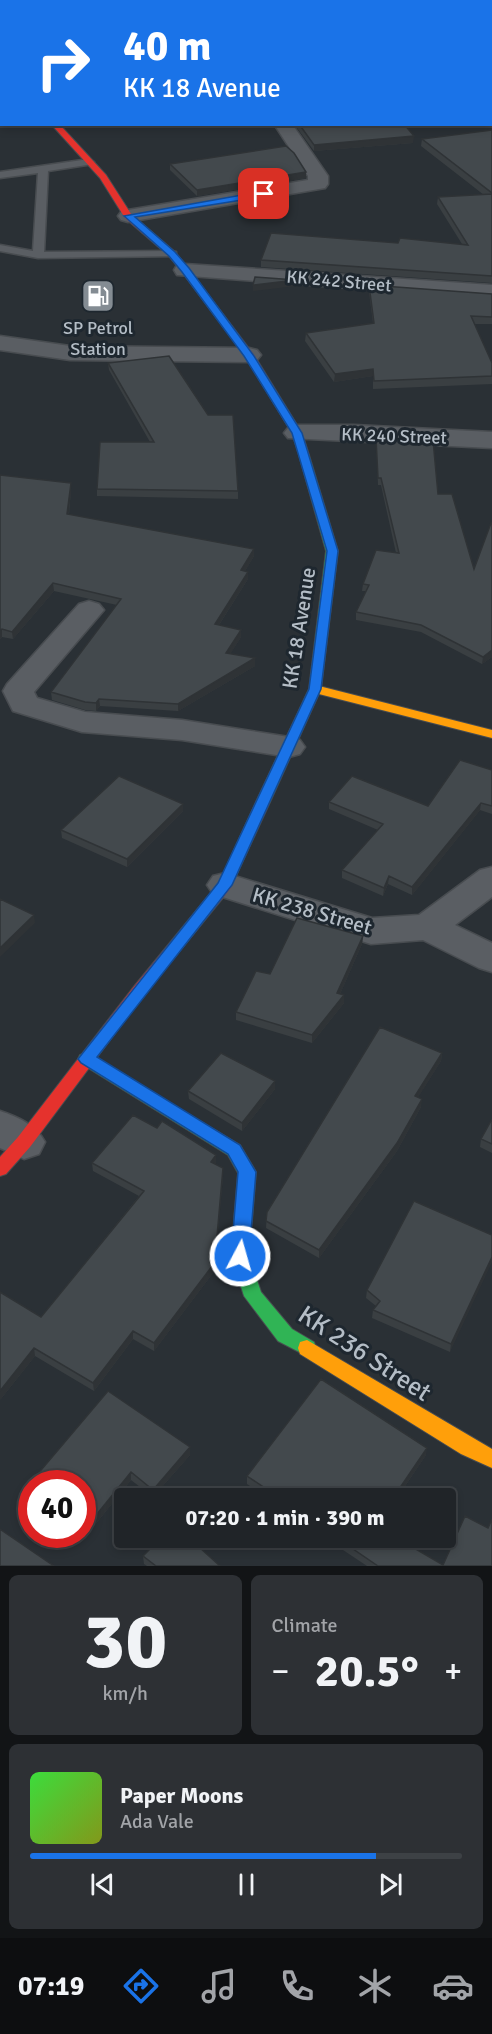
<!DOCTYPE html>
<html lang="en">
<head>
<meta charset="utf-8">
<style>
	body { margin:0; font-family:Signika,sans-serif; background:#2d3034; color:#f1f3f6; height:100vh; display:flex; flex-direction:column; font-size:22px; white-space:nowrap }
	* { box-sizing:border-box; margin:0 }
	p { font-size:20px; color:#a2a4a8 }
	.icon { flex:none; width:33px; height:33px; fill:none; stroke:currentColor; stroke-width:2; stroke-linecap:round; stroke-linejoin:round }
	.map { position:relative; height:1566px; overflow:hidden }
	.side { display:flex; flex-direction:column; gap:9px; padding:9px; background:#121416; flex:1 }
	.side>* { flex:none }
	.hud { position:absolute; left:0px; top:0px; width:492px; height:126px; box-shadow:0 3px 9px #0003,0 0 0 2px #3d4145; background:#1a73e8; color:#fff; overflow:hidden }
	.speed { position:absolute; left:18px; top:1470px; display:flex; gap:12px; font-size:30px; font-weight:700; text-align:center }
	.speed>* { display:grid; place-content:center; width:78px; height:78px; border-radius:50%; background:#202428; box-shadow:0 3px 9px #0003,0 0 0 2px #3d4145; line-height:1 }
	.speed .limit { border:9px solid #d22; background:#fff; color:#111 }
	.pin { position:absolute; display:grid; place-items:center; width:51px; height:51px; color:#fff; margin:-26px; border-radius:12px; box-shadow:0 3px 9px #0006 }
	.me { position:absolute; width:66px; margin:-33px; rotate:6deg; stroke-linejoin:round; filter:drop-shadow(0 0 4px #0008) }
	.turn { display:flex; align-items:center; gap:21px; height:126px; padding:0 24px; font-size:27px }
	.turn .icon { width:78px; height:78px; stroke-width:2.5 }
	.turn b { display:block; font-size:42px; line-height:51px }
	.big { font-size:45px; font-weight:700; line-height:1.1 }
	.side .card { flex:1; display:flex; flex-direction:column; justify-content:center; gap:9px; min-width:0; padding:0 21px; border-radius:9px; background:#2d3034 }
	.side .dial { align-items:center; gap:0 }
	.dial b { font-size:78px; line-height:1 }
	.song { display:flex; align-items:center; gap:18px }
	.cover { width:72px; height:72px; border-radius:9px; background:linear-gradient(135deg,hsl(120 70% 55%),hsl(70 70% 35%)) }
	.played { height:6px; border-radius:3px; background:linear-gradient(90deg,#1a73e8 80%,#3d4145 80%) }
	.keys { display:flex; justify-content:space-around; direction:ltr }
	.heat { display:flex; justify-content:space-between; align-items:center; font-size:33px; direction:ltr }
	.side .tiles { flex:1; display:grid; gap:9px; grid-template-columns:1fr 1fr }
	.card:last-child { grid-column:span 2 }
	.trip { position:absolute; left:114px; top:1488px; width:342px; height:60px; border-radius:6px; background:#202428; box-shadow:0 3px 9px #0003,0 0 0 2px #3d4145; font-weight:700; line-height:60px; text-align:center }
	.dock { display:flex; height:96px; justify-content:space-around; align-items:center; background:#0d0e10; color:#a2a4a8 }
	.dock .icon { width:42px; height:42px }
	.dock .selected { color:#1a73e8 }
	.dock b { font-size:27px; color:#f1f3f6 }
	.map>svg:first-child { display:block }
</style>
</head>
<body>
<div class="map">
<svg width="492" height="1566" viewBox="0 0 492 1566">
	<rect width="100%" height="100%" fill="#2a3035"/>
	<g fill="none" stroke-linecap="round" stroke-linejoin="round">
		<defs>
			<path id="lane" d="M89,159L94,162L93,164L48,171L44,252L172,251L176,252V256L38,258L0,251V245L33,251L38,173L0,178V172Z"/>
			<path id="street" d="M0,52H2V62H0Z
				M274,124H292L328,176V184L325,188L128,222L121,220L118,216L121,212L128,210L308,180V176Z
				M185,264L492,285V299L177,275L174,270L177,265Z
				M0,336L70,346L249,348L257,350L261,355L257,360L249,362L70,360L0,350Z
				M297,425H354L492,432V448L288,438L284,433L288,428Z
				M89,601L99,604L104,610L34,692L37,698L85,712L182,720L289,737L300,740L305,747L300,754L289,757L182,740L82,732L13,711L3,691L7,684L79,604Z
				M492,867V897L455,925L492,943V972L479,968L423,940L371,944L213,894L207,885L213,876L225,873L372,918L419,915L480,870Z
				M0,1111C18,1117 36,1125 45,1142L39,1154L24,1159L0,1148Z"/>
			<path id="fast" d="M0,81H2V87H0Z
				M304,452L309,455L338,551L321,689L270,802L263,806L256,802L309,689L326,551L299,455Z
				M86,1053L240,1145L256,1172L249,1256L261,1292L292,1329L314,1342L316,1348L314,1354L307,1356L278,1341L244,1296L231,1256L238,1173L228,1155L80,1063L78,1059L80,1055Z"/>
			<path id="slow" d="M315,685L492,730V738L311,692L309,689Z
				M307,1340L492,1449V1468L461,1454L300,1354L298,1348L300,1342Z"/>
			<path id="jam" d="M51,124H59L106,175L131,214L175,252L188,268L254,355L302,433L309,455L308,457H300L299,455L292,433L245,356L182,272L169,256L125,218L100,178Z
				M263,798L270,802L230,889L142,997L30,1147L6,1174L0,1176V1157L18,1137L132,989L219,883L256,802Z"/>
		</defs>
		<use href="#lane" stroke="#484c50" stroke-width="3"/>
		<use href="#street" stroke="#484c50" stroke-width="3"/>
		<use href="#fast" stroke="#484c50" stroke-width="2"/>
		<use href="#slow" stroke="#484c50" stroke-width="2"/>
		<use href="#jam" stroke="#484c50" stroke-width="2"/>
		<use href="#lane" fill="#5a5e63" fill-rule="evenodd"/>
		<use href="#street" fill="#5a5e63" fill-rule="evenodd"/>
		<use href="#fast" fill="#30b455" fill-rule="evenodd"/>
		<use href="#slow" fill="#ff9f0a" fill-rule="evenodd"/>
		<use href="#jam" fill="#e5322d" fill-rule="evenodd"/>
	</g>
	<path fill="#3a3f42" d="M294,124H404L413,143L314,151Z
		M492,130V283L261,267V260L398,243L462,244L437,204L438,197L484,195L421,146L422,139Z
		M170,164L306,172V178L197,196L170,170Z
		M369,285L492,294V324H474L492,363V384L373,389V376L334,382L305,341L306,333L373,323L369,292Z
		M108,363L238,491V499L97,496V489L150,442L109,370Z
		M376,438L438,494L492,657L482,664L421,632L356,620V612L366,591H362L363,584L396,553L381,485H378Z
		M0,475L71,490L69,514L254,556L245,571L248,579L219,625L241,630V637L230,654L255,658V666L178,711L100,706L96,711L85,710L52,700L51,692L117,605L54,591L13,639L2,637L0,639Z
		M492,770V814L480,810L412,895L388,884L383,896L342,878V870L378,830L329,809V802L428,806Z
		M183,804V811L127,867L62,838L61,830Z
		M363,936L362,944L340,994L344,995V1003L312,1043L236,1020V1012L270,974Z
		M442,1053L441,1061L418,1097L421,1107L397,1151L319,1258L266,1228L267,1212Z
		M275,1089L242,1131L189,1099L188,1091Z
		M492,1119V1153L480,1147L481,1139Z
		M92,1163H216L215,1164L223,1168V1176L216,1250L219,1265L154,1351L133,1339L94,1391L35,1356L0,1400L41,1317L139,1196L93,1171Z
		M492,1235L450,1352L372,1318L373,1310L376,1306L366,1298L367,1290Z
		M190,1447V1455L153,1497L131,1480L94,1526L82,1518V1484H37L36,1476Z
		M426,1455L397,1498H268L247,1484V1476Z
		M488,1528L492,1566H367L325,1538H397L443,1565Z
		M143,1556L220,1566H147L144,1564Z"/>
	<path fill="#2f3336" d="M414,136L413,143L314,151V145Z
		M306,172V178L197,196V190Z
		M296,280V286L253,291V285Z
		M373,369V376L334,382L335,374Z
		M71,483V490L68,521L67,514Z
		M254,549V556L241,578V570Z
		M248,572V579L215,631V624Z
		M53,583L54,591L13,639L12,632Z
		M2,629V637L0,639V630Z
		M241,630V637L226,661V653Z
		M492,650V657L482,664L483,657Z
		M255,658V666L178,711V704Z
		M99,699L100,706L96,711V703Z
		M481,803L480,810L412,895V887Z
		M183,804V811L127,867V859Z
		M389,876L388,884L383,896L384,888Z
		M34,915L35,923L0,957V948Z
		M363,936L362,944L337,1001V993Z
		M344,995V1003L312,1043V1035Z
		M442,1053L441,1061L414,1104L415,1096Z
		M275,1081V1089L242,1131V1123Z
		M422,1099L421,1107L397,1151L319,1258V1250Z
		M216,1155V1163L211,1170V1162Z
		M223,1168V1176L216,1256V1248Z
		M219,1257V1265L154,1351V1343Z
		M492,1257V1262L450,1352L451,1344Z
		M133,1331V1339L94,1391L93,1383Z
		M34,1348L35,1356L0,1400V1391Z
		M190,1447V1455L153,1497V1490Z
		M427,1448L426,1455L397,1498H393Z
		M131,1472V1480L94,1526L93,1519Z"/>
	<path fill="#43494d" stroke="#2f3336" stroke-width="1.5" d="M162,0H438L436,2H155Z
		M456,0H489L492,1V91H490V2H451Z
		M299,124H404L414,136L314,145Z
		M492,130V193L422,139Z
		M286,146L294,153L306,172L197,190L170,164Z
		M492,194V276L261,260L271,233L398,243L400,238L468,245L438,197Z
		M255,277L296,280L253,285Z
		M369,285L492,294V317L471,316L492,363V376L374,381L373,369L335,374L306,333L374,323Z
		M169,356L208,415H233L238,491L97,489L100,442H154L108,363Z
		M376,438L433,440L438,494H452L474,569L491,523H492V650L483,657L421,625L356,612L369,585L363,584L376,550L399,553L381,478H378Z
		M0,475L71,483L67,514L254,549L241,570L248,572L215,624L241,630L226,653L255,658L178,704L99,699L96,703L85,702L51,692L121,599L53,583L12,632L2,629L0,630Z
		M460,760L492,770V806L481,803L412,887L389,876L384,888L342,870L383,824L329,802L352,776L428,806Z
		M119,776L183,804L127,859L61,830Z
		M0,899L34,915L0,948Z
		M297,918L363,936L337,993L344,995L312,1035L236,1012L256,971L270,974Z
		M380,1027L442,1053L415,1096L422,1099L397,1143L319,1250L266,1221L267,1212Z
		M221,1053L275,1081L242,1123L188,1091Z
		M133,1115L157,1128L162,1121L216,1155L211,1162L223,1168L216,1248L219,1257L154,1343L133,1331L93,1383L34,1348L0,1391V1292L41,1317L144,1191L92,1163Z
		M492,1119V1144L481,1139Z
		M414,1201L492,1235V1257L451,1344L373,1310L380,1301L367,1290Z
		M321,1379L427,1448L393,1498H280L247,1476Z
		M108,1391L190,1447L153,1490L131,1472L93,1519L82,1511V1484H46L36,1476Z
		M465,1516L488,1528L492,1519V1566H378L337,1538H397L443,1565Z
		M0,1529L54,1566H0Z
		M161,1538H189L220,1566H156L143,1556Z"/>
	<path fill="#1a73e8" stroke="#114b97" stroke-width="1.5" d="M264,191L268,194L267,196L135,217L175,252L189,268L254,356L302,433L338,551L321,689L232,885L97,1057L240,1145L256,1172L249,1256L247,1262L240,1264L234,1262L231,1256L238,1172L228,1154L81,1063L78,1059L218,883L309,689L327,551L292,433L244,356L182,272L169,256L124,216Z"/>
	<defs>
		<symbol id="fuel-square" viewBox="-11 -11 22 22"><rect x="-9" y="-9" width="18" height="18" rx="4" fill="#848c93" stroke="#1e272f"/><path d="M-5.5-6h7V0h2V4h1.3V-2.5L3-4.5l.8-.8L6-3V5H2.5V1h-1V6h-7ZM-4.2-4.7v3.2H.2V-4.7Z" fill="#fff"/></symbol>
	</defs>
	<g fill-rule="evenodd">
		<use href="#fuel-square" x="79" y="277" width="38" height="38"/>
	</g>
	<g text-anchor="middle" stroke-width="6" stroke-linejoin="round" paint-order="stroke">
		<g font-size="18" fill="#b4bdc6" stroke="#1e272f">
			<text transform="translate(339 281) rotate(5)" y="6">KK 242 Street</text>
			<text transform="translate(394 436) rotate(2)" y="6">KK 240 Street</text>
		</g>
		<g font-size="18" fill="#b4bdc6" stroke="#1e272f">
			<text x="98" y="334">SP Petrol<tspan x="98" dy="21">Station</tspan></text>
		</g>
		<g font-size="21" fill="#b4bdc6" stroke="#1e272f">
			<text transform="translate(299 628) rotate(-81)" y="7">KK 18 Avenue</text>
			<text transform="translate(312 911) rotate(16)" y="7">KK 238 Street</text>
		</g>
		<g font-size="26" fill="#b4bdc6" stroke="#1e272f">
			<text transform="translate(365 1353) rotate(33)" y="9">KK 236 Street</text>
		</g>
	</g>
</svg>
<div class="speed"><div class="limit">40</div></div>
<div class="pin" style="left:264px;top:194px;background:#d93025"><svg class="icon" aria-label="arrive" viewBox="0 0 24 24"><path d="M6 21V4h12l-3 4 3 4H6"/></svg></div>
<svg class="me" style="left:240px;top:1256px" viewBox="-20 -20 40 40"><circle r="17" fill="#1a73e8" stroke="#fff" stroke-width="3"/><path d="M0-11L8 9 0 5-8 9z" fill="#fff"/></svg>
<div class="trip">07:20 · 1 min · 390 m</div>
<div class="hud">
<div class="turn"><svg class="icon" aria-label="right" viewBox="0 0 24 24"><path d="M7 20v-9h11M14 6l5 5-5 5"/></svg><div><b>40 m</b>KK 18 Avenue</div></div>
</div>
</div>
<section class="side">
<div class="tiles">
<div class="card dial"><b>30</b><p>km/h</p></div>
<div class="card"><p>Climate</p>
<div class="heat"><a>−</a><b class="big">20.5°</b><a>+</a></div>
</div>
<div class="card">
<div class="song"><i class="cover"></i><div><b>Paper Moons</b><p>Ada Vale</p></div></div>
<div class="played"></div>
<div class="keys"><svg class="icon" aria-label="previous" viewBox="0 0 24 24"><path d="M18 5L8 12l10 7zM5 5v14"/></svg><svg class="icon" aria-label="pause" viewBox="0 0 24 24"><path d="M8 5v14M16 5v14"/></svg><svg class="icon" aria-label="next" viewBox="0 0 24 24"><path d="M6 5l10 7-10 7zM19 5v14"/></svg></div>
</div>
</div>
</section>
<nav class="dock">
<b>07:19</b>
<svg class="icon selected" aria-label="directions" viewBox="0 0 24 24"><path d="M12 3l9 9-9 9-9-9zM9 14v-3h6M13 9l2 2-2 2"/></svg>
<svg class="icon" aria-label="music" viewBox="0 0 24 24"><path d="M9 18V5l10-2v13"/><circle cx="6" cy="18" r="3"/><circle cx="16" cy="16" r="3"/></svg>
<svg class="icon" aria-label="phone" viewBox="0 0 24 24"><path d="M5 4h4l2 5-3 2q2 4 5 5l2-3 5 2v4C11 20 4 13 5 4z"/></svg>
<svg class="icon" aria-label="climate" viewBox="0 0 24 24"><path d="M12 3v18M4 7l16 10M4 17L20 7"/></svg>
<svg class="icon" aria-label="car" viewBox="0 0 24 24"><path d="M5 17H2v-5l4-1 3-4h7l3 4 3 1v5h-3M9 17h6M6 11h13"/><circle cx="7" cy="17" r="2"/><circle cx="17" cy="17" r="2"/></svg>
</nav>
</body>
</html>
